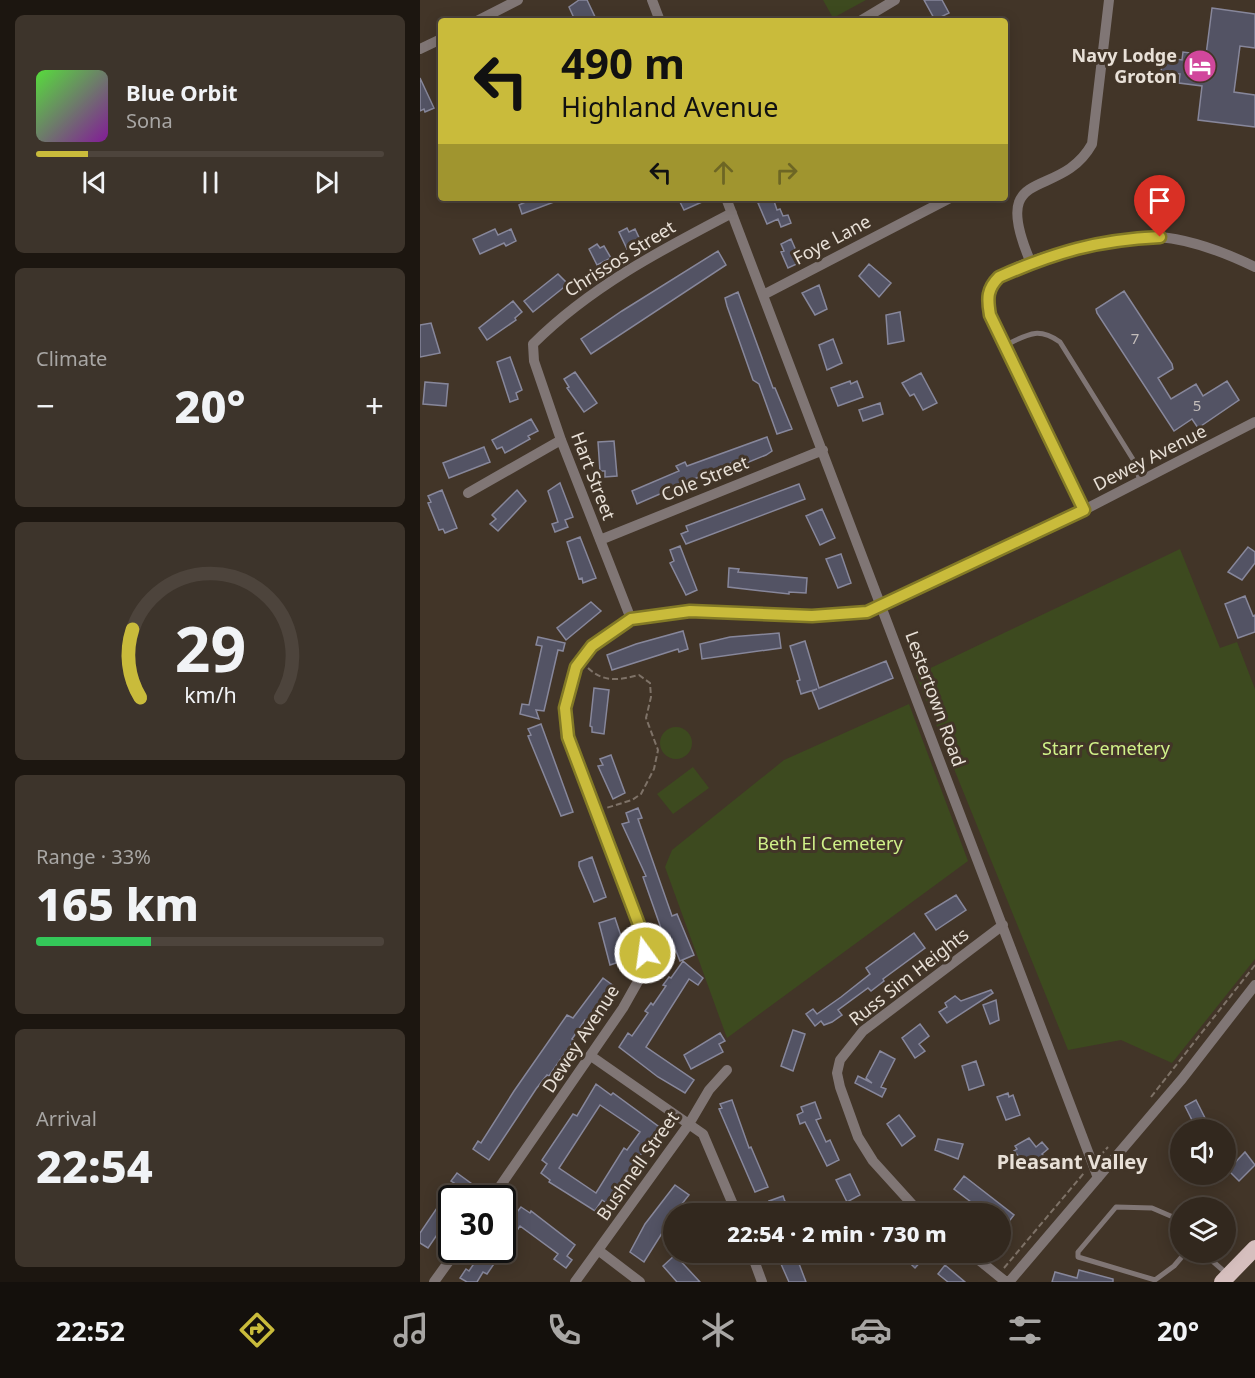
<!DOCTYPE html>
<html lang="en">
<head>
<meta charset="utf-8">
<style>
	body { margin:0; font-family:"Noto Sans",sans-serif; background:#3d342b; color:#f1f3f6; height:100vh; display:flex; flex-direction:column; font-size:22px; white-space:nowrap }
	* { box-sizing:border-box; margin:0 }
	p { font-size:20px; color:#a8a6a4 }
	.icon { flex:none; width:33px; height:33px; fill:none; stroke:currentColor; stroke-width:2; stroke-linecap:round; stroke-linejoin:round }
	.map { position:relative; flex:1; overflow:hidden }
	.sheet { display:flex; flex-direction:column; gap:15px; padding:15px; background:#1c1610; width:420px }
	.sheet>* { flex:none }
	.top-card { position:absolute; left:18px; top:18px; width:570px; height:183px; border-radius:6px; box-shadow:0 3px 15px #0003,0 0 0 2px #4d443c; background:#c9bb3b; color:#111; overflow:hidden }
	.buttons { position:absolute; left:750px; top:1119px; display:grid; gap:12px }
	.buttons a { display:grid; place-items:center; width:66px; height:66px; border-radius:50%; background:#32281e; box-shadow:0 3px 15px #0003,0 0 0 2px #4d443c; font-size:30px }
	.speed { position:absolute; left:18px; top:1185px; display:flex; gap:12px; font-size:30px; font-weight:700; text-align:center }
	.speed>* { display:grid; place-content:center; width:78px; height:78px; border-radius:50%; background:#32281e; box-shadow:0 3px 15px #0003,0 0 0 2px #4d443c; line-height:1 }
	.speed .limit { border:3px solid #111; border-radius:9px; background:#fff; color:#111 }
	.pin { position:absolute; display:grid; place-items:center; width:51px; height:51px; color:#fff; margin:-62px -26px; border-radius:50% 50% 50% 0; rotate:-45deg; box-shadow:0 0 6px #0007 }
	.pin .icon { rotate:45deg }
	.me { position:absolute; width:66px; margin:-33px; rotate:346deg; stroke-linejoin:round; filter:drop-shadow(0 0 4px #0008) }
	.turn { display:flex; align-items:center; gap:21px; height:126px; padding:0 24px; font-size:27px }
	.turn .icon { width:78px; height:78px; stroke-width:2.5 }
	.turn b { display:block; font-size:42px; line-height:51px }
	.lanes { display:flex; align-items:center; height:57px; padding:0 24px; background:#0003; justify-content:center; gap:30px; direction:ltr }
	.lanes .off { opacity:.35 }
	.big { font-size:45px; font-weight:800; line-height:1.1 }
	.sheet .card { flex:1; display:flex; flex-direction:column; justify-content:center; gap:9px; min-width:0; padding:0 21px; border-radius:9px; background:#3d342b }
	.sheet .dial { align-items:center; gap:0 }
	.dial svg { height:156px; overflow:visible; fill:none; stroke:#4d443c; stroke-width:7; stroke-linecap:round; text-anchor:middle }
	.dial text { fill:#f1f3f6; stroke:none }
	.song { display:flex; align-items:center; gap:18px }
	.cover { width:72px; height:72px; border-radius:9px; background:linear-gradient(135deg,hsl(110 70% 55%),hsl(290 70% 35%)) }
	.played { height:6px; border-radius:3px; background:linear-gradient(90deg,#c9bb3b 15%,#4d443c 15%) }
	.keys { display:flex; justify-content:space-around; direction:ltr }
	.heat { display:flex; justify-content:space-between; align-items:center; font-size:33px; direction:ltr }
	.charge { height:9px; border-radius:4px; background:linear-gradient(90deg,#34c759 33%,#4d443c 0) }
	.trip { position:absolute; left:243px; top:1203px; width:348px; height:60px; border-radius:30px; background:#32281e; box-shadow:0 3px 15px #0003,0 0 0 2px #4d443c; font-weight:800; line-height:60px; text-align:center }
	.tab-bar { display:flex; height:96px; justify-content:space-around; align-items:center; background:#14100c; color:#a8a6a4 }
	.tab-bar .icon { width:42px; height:42px }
	.tab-bar .on { color:#c9bb3b }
	.tab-bar b { font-size:27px; color:#f1f3f6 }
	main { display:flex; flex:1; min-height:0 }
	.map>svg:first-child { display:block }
</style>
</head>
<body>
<main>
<section class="sheet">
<div class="card">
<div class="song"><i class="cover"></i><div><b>Blue Orbit</b><p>Sona</p></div></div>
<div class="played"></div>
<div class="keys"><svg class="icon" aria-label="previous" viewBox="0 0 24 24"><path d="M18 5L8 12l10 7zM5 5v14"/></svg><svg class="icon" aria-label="pause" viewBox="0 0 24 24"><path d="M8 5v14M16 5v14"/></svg><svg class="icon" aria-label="next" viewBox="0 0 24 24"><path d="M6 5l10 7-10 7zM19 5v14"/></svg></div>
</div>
<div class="card"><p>Climate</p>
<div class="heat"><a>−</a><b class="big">20°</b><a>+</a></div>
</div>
<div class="card dial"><svg viewBox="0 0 100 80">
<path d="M14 69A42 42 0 1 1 86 69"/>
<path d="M14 69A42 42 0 0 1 10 34" stroke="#c9bb3b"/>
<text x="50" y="56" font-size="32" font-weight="700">29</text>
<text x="50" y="72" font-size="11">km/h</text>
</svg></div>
<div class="card"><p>Range · 33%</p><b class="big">165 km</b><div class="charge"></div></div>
<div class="card"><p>Arrival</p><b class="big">22:54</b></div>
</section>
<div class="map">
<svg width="835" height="1282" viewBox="0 0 835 1282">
	<rect width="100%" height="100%" fill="#423528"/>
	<path fill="#3d4a1f" d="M403,0H446L413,18Z
		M760,549L800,648L817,642L835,689V959L752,1063L701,1040L648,1050L496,675Z
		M489,704L548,861L307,1038L245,867L252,850L364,760Z
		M240 743a16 16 0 1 1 32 0a16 16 0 1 1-32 0Z
		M273,767L289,788L253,814L237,794Z"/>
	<path fill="#535364" stroke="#87879b" stroke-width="1.5" fill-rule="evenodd" d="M159,0H167L177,21H158L154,18L149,7Z
		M504,0H522L529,13L515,20Z
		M792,8L835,14V48L820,46L814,92L835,95V127L778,120L782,86L759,83L760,74L741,72L743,57L762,60L763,52L786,55Z
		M0,78L14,108L5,112L4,109L0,111Z
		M109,198H142V199L102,214L99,205L110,200Z
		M258,198H291L264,210Z
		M353,198L357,210L360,209L363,216L368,215L371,223L361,227L358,219L347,224L338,203Z
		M207,228L209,232L215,229L221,242L207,249L199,232Z
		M75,229L78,235L91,229L96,241L86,246L84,243L60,254L53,239Z
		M371,239L381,262L368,268L361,252L364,251L361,244Z
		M177,244L180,248L184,246L191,258L177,265L169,249Z
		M298,251L306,265L171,354L161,339L202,311Z
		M449,264L471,283L459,297L439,276Z
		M138,274L148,284L113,312L104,301Z
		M399,285L407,309L395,315L382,293Z
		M704,291L752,364L753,369L738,378L751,399L776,384L783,396L807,381L819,400L778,428L772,419L754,431L677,313L676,309Z
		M318,292L353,388H355L372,429L357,434L339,384L333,380L307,306L305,298Z
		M93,301L102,312L95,318L96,320L67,340L59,328Z
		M480,312L484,341L468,344L466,315Z
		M11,323L20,353L0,357V325Z
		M413,339L422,363L407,370L399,345Z
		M90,357L102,390L96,393L98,399L90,402L77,362Z
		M155,372L177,403L164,412L147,388L149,387L144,379Z
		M501,373L517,403L503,410L494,394L490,396L482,383Z
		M430,381L431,384L437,381L443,397L418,406L411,388Z
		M5,382L28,384L26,406L3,404Z
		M460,403L463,414L443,421L439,410Z
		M111,419L118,431L108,436L110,439L85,453L82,447L77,449L72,440Z
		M347,437L352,451L346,455L319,466H312L311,463L217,504L212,491L259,471L256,466L265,462L267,466Z
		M194,441L197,476L185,477V471H180L178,442Z
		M64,447L70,462L29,478L23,463Z
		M140,483L153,517L145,520L148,527L135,532L132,524L138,522L128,491Z
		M379,484L385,499L266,544L261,534L268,531L266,526Z
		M22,490L37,528L25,533L23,529L19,530L8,503L11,502L8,496Z
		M97,490L106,501L78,531L70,524L76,519L72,515Z
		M402,509L415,538L400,545L386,516Z
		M160,537L176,578L163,583L162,578L159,579L147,542Z
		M260,546L277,590L266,595L250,563L254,561L250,550Z
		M828,547L835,552V563L822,580L808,572Z
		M421,554L431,583L418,588L406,559Z
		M309,568L319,569L318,572L387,578L386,593L369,592V594L308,587Z
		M825,596L833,616L835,615V632L818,638L805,604Z
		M171,602L181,611L146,640L137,628Z
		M263,631L268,649L259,652L258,649L192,670L187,655L216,644Z
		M359,633L361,648L282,659L280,644L310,637Z
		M118,637L145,643L143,651L138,650L124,711L116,710L119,719L100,714L102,704L109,705L122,646L116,645Z
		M385,641L399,688L466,661L473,678L399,709L392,691L397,689L381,694L377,681L380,680L370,646Z
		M174,688L189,690L184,734L172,732V727L170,726Z
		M121,724L153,812L141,816L108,736L111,735L108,729Z
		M191,755L205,793L193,799L178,766L183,765L180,759Z
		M218,808L222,818L218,819L252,916L257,914L274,955L260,961L254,946L248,948L223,877L226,876L202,824L209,822L206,813Z
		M172,857L186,897L174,902L159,866V862Z
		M536,895L546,910L516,930L505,914Z
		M195,918L204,945L198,947L202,961L190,965L179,923Z
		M494,933L505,948L463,979L464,981L451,991L448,988L418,1010L422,1015L412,1022L404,1025L401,1021L395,1026L386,1014L393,1009L397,1014L421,997L450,974L446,968Z
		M263,961L283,978L278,985L269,979L226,1047L274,1080L265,1093L238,1077L199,1047L208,1033L212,1036L228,1013L225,1011L231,1003L233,1005L246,986L243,985L249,977L251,978Z
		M183,978L195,987L169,1022L165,1020L152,1039L154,1040L129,1076L127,1075L116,1089L69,1160L53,1149L58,1141L61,1143L94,1091L147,1015L153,1018Z
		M571,990L573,993L527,1023L519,1012L527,1007L525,1003L535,996L541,1001Z
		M576,1000L579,1020L570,1024L563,1005Z
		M500,1024L509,1036L499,1044L505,1051L495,1058L482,1038Z
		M373,1030L385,1034L373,1071L361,1066Z
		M300,1033L305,1041L299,1044L303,1052L271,1069L264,1055Z
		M460,1051L475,1059L461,1087L466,1089L462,1097L435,1083L438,1076L452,1083L446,1078Z
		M556,1061L564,1085L549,1090L542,1066Z
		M176,1084L191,1095L193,1093L242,1129L232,1144L229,1142L188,1204L182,1200L175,1211L129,1182L130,1180L121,1173L127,1164L122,1160L153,1114L157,1116ZM180,1105L220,1132L207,1150L204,1148L176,1193L139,1168Z
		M588,1093L589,1097L593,1095L600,1115L586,1120L577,1097Z
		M312,1100L329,1148L331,1147L348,1187L335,1192L299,1109L302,1108L300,1104Z
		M776,1100L786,1120L775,1126L765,1106Z
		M395,1102L401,1118L396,1120L406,1142L410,1140L419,1160L407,1166L385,1122L380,1124L377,1115L383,1112L381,1107Z
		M479,1115L495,1136L482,1146L467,1124Z
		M609,1138L616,1147L622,1142L628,1149L622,1154L625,1157L610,1170L594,1151L597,1149L595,1146Z
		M518,1139L543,1144L538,1159L515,1150Z
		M825,1152L835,1165L819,1181L808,1170Z
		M37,1173L52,1184L42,1198H32V1213L8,1248L0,1243V1233L34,1183L31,1181Z
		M430,1174L440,1195L427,1202L416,1180Z
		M544,1176L594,1215L580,1233V1214H567L534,1189Z
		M255,1185L269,1195L254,1214L224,1262L210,1252L225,1224Z
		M363,1196L366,1204L362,1206L365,1214H333L352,1206L349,1201Z
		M101,1207L110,1213L111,1211L155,1245L147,1256L152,1260L146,1268L134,1259L138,1254L100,1226L67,1274L63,1272L57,1282H47L40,1278L46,1269L49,1271L63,1250H82V1222L89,1214L93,1217Z
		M364,1252H380L382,1260L378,1261L386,1282H369L361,1264L368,1261Z
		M478,1252H499L504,1258L495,1268Z
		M255,1255L280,1282H257L243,1266Z
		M525,1265L545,1282H528L518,1274Z
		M659,1270L693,1279V1282H632L635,1272L657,1278Z"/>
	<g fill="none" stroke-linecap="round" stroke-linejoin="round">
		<path stroke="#7e7267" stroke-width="2" stroke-dasharray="6 3" stroke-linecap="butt" d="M168,668C184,683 199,680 219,675L230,683L231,697L226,718L238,750L234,769L221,794L212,800L186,808
			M731,1097L835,965
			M680,1156L688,1147
			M584,1268L664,1173"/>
		<path stroke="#807675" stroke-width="5" d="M584,346C607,335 617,326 640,342L714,461L720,481
			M760,1220L732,1208L696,1207L658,1252V1257L735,1280L754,1266L766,1252
			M782,1252L806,1273"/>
		<path stroke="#807675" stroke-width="10" d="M232,0L240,21
			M57,21L98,0
			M440,21L475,0
			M0,49L21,39
			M306,198L678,1178
			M611,263C567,161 639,203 672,144L689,0
			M343,295L530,198
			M48,493L141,440
			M664,510L570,315C568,304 565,293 573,284C594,256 704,235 738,237C771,239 806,253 835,267
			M180,540L403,450
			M211,619L141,440L114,361L113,344C170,287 241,250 312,213
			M171,1056L283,1134L317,1214
			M72,1198L203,1008L225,969V953L221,930L148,737L145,708L156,667L172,646L211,619L270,611L392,616L447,612L664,510L835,422
			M501,1214L453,1161L438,1137L420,1087L417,1073L420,1060L443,1031L583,925
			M178,1250L220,1282
			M331,1252L342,1282
			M549,1252L586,1282
			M14,1282L37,1250
			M155,1282L269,1124L289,1090L307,1070
			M589,1282L762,1079L835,985"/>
		<path stroke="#d6bfbe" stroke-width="16" d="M802,1282L835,1248"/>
	</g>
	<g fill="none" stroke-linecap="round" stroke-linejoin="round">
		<defs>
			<path id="route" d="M225,953L221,930L148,737L145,708L156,667L172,646L211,619L270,611L392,616L447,612L664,510L570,315C567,298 567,289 579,277C636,252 677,240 740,237"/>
		</defs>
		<use href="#route" stroke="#837a26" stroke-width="15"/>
		<use href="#route" stroke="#c9bb3b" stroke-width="10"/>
	</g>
	<defs>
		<symbol id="hotel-disc" viewBox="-11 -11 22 22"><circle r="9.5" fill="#d1479c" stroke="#423528"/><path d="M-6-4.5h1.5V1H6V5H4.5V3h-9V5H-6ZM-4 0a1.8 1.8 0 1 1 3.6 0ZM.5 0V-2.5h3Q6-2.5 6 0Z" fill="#fff"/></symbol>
	</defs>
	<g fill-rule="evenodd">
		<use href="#hotel-disc" x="761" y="47" width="38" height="38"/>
	</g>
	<g text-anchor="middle" stroke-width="6" stroke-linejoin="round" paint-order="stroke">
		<g font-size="15" fill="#c3bdba">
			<text x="715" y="344">7</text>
			<text x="777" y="411">5</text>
		</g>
		<g font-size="18" font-weight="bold" fill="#e8e0d7" stroke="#423528" text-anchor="end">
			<text x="757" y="62">Navy Lodge<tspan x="757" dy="21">Groton</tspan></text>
		</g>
		<g font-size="18" fill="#e8e0d7" stroke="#423528">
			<text transform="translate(412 240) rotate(-28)" y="6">Foye Lane</text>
			<text transform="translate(200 259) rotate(-32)" y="6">Chrissos Street</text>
			<text transform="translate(730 458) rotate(-27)" y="6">Dewey Avenue</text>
			<text transform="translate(173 476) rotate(69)" y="6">Hart Street</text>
			<text transform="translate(285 479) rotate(-22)" y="6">Cole Street</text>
			<text transform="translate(515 699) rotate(70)" y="6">Lestertown Road</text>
			<text transform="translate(489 977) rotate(-38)" y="6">Russ Sim Heights</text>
			<text transform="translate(161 1039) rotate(-57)" y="6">Dewey Avenue</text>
			<text transform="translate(218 1166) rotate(-55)" y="6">Bushnell Street</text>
		</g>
		<g font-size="18" fill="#d0f189" stroke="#423528">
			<text x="686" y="755">Starr Cemetery</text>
			<text x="410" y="850">Beth El Cemetery</text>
		</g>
		<g font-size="20" font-weight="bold" fill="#e8e0d7" stroke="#423528">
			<text x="652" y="1169">Pleasant Valley</text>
		</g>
	</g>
</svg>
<div class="buttons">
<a><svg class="icon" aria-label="sound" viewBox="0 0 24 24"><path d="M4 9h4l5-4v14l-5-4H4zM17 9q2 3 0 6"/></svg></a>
<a><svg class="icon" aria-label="layers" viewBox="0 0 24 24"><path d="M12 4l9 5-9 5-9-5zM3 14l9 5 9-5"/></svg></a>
</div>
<div class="speed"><div class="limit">30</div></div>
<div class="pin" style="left:740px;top:237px;background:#d93025"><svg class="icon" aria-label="arrive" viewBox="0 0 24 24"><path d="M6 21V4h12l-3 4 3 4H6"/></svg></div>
<svg class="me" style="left:225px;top:953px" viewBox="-20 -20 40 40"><circle r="17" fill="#c9bb3b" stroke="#fff" stroke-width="3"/><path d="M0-11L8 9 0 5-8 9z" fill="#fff"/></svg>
<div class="trip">22:54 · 2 min · 730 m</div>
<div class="top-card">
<div class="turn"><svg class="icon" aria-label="left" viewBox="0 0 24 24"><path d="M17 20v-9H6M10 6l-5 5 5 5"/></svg><div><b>490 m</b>Highland Avenue</div></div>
<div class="lanes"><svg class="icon" aria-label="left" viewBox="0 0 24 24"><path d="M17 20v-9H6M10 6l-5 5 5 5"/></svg><svg class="icon off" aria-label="ahead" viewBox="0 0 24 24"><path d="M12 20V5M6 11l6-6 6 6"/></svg><svg class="icon off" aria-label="right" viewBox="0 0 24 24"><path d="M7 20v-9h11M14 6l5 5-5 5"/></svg></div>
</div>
</div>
</main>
<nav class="tab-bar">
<b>22:52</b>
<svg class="icon on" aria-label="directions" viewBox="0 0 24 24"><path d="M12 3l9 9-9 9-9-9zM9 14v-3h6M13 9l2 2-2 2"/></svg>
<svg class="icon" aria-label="music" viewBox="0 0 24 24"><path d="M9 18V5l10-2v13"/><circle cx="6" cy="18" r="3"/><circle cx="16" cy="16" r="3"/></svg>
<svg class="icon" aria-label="phone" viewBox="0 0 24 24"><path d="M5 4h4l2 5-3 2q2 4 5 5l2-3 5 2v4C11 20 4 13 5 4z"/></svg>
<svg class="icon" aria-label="climate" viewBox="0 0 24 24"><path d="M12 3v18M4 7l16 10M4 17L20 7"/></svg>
<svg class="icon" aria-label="car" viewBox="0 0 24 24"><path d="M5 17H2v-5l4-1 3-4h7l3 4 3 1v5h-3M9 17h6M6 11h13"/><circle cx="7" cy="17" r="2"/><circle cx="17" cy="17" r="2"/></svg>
<svg class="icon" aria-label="filters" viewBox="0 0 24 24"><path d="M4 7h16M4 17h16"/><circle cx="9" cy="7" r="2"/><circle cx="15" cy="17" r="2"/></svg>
<b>20°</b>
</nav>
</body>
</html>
